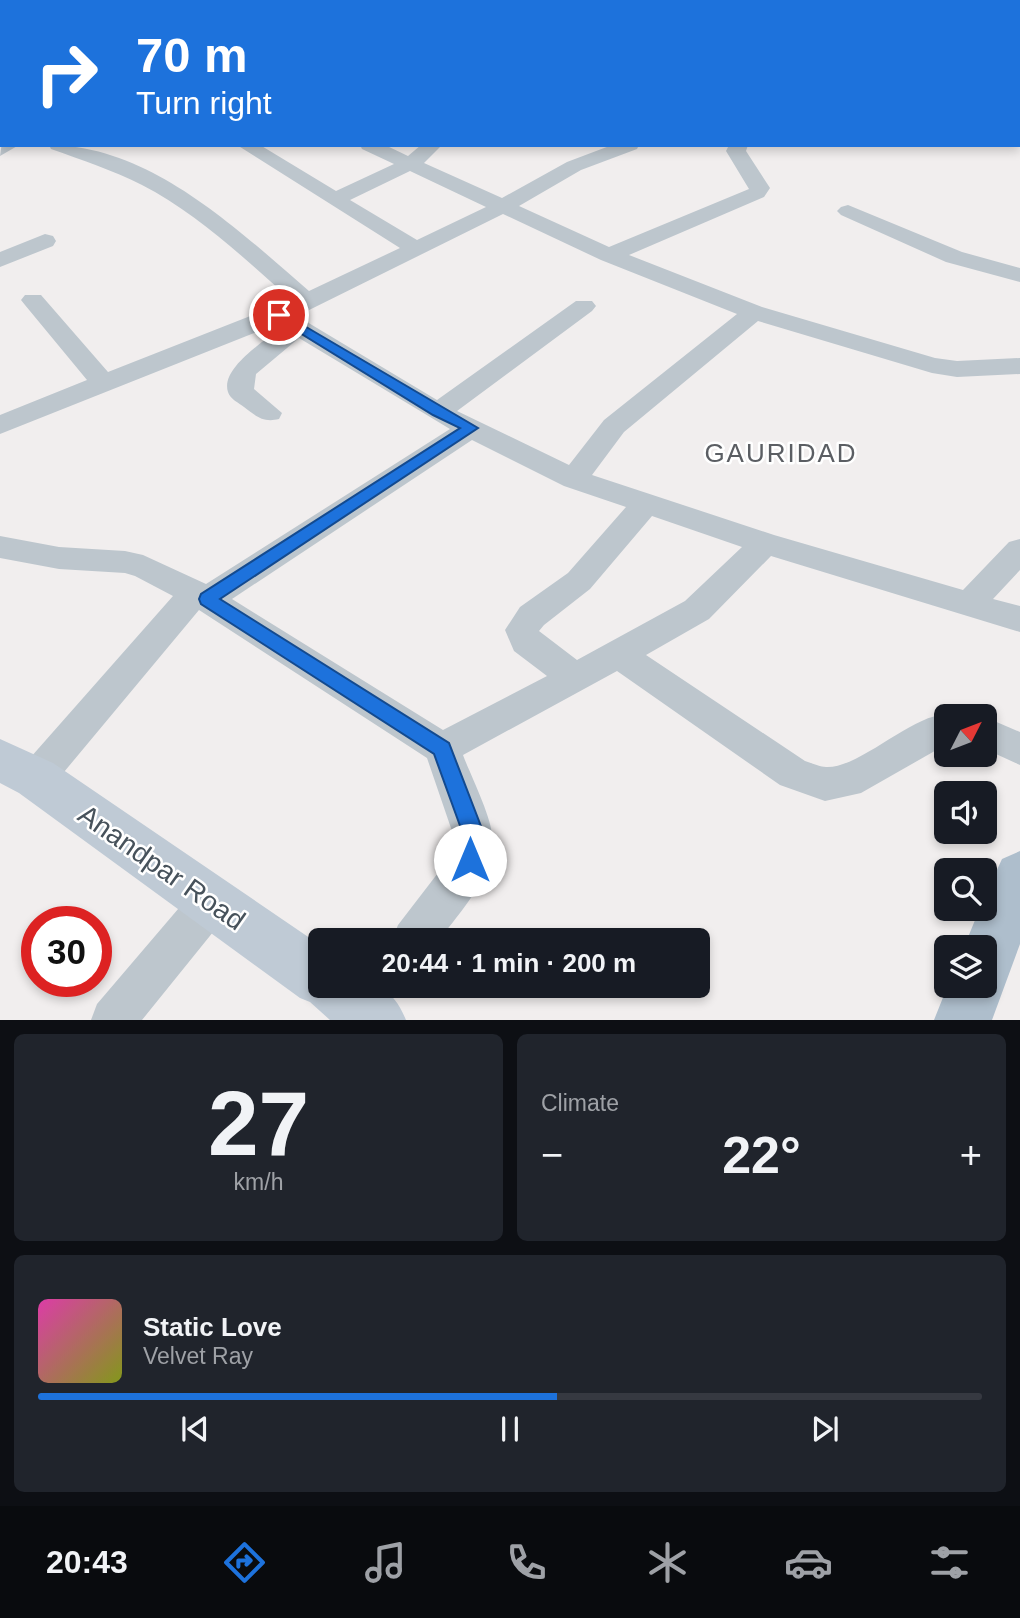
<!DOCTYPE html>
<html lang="en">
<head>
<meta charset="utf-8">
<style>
	body { margin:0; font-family:Helvetica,sans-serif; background:#20242c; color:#f1f3f6; height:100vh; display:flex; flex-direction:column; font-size:26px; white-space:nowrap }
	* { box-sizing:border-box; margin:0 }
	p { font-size:23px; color:#9ea1a6 }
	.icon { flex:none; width:38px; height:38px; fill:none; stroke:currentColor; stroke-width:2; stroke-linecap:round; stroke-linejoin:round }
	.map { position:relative; height:1020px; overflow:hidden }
	.sheet { display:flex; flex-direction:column; gap:14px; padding:14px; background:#0d0f14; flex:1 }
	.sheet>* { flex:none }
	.hud { position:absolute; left:0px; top:0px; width:1020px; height:147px; box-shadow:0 4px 10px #0003; background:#1d72dc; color:#fff; overflow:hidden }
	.needle { width:46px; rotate:48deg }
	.tools { position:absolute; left:934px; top:704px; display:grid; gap:14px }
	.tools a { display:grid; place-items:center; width:63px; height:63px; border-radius:10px; background:#171b24; box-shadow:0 4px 10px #0003; font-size:35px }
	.speed { position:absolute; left:21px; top:906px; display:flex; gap:14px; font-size:35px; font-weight:700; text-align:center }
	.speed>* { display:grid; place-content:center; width:91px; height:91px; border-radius:50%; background:#171b24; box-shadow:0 4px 10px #0003; line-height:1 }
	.speed .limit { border:10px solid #d22; background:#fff; color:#111 }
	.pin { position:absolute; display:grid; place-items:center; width:60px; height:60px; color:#fff; margin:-30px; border:4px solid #fff; border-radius:50%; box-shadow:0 2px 7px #0007 }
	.me { position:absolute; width:77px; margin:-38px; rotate:0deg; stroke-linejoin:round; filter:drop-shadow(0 0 5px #0008) }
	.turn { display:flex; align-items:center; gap:24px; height:147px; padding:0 21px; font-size:32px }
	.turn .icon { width:91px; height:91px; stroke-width:2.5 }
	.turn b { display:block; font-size:49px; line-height:60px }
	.big { font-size:52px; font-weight:700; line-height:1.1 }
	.sheet .tile { flex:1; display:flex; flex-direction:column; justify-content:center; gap:10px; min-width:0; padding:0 24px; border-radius:10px; background:#20242c }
	.sheet .dial { align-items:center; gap:0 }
	.dial b { font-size:91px; line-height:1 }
	.song { display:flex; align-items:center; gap:21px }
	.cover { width:84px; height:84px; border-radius:10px; background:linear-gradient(135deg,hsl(320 70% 55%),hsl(70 70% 35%)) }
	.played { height:7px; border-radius:4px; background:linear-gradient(90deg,#1d72dc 55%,#363941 55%) }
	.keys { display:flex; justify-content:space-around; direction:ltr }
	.heat { display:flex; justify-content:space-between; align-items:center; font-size:38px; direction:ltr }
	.sheet .tiles { flex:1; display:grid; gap:14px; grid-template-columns:1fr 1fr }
	.tile:last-child { grid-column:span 2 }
	.trip { position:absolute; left:308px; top:928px; width:402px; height:70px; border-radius:10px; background:#171b24; box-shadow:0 4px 10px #0003; font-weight:700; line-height:70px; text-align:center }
	.menu { display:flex; height:112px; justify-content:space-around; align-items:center; background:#090b0e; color:#9ea1a6 }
	.menu .icon { width:49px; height:49px }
	.menu .selected { color:#1d72dc }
	.menu b { font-size:32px; color:#f1f3f6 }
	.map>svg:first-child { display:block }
</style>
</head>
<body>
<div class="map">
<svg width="1020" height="1020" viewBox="0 0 1020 1020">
	<rect width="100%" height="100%" fill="#f1eeee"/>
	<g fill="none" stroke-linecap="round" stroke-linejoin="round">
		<path fill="#bdc6cd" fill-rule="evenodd" d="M0,0L7,2H2V10Z
			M0,29H2V39H0Z
			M0,79H2L0,90Z
			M0,117H2V129H0Z
			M2,142V145H19L0,156Z
			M49,145C150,145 237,229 309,291L400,248L237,145H260L336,191L394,164L362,149L360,145H385L408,156L421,145H442L424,163L502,198L567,162L612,145H639L637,149L581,170L519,206L609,247L749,189L726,151L729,145H748L746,151L770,188L764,197L629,255L762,307L935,358L957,361L1020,358V374L957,377L932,373L758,321L624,432L592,475L774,535L963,590L1009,542L1020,539V570L993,599L1020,606V632L771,556L709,619L646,655L805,761C812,763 820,767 826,767C862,769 921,705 953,716H947V744L861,793L825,801L780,785L617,671L463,755C470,774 492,818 492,836C494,876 462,910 439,940H392L398,925L451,856L453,834L427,758L199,610L49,790L36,794L23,790L17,778L23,766L173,596L135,576L125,573L59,569L0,558V536L59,547L125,551L143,555L206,584L450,429L299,338L256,374L254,389L282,413L279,419C263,423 256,416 244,407C239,403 230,399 228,392C220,368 266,340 282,327L277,324L0,434V415L87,380L25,305L21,300L25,295H41L108,372L291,300C244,258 198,214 142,185C112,170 82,160 51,149ZM410,171L486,207L417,240L350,200ZM503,214L601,260L737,314L604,420L569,465L457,411L592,311L596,306L592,301H576L437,400L297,316ZM472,440L564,486L626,507L568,573L520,607L505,630L514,651L547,676L443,730L232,599ZM652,516L742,547L685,601L577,660L539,631L544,625L590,589Z
			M848,205L962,252L1020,268V282L946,262L841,215L837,211L841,207Z
			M45,234L53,236L56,241L53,246L0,267V252Z
			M985,717L1020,732V765L985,749Z
			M211,882L226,888L232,902L226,916L142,1020H91L97,1004L196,888Z"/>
		<path fill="#bfcad5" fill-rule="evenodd" d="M0,739L53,763L320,945V985C362,985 387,974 406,1020H330L310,1002L300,998L19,793L0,783Z"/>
		<path fill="#aebecc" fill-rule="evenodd" d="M1020,851V944L992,1020H934L948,985H985V947H964L980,908H985V896L1002,859Z"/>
	</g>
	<path fill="#1d72dc" stroke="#134a8f" stroke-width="2" d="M279,311L478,428L220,599L449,743L484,834L478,867L470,870L463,867L460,860L463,834L434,754L201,604L199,599L201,594L460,428L433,415L274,317L272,315Z"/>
	<g text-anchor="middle" stroke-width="5" stroke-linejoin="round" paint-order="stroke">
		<g font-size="26" letter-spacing="2" fill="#5b5e63" stroke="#fff">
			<text x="781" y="462">GAURIDAD</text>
		</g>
		<g font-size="28" fill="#47525b" stroke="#fff">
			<text transform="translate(162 867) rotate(35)" y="10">Anandpar Road</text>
		</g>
	</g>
</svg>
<div class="tools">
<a><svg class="needle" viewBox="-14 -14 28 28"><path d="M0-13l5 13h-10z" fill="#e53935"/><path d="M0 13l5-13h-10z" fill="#9ea1a6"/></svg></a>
<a><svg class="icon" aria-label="sound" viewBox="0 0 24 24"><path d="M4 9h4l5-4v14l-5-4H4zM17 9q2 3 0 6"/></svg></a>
<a><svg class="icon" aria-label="search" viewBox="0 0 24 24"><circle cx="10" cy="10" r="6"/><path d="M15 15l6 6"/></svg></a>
<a><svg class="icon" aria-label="layers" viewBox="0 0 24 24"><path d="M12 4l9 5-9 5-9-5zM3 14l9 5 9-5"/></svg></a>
</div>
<div class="speed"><div class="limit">30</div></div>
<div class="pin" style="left:279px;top:315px;background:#d93025"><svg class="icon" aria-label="arrive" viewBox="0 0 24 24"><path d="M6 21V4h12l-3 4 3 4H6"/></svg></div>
<svg class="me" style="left:470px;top:860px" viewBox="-20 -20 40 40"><circle r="19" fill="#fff"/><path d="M0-13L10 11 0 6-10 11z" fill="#1d72dc"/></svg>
<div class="trip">20:44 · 1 min · 200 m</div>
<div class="hud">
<div class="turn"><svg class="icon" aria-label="right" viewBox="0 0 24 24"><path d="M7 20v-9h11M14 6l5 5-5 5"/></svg><div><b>70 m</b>Turn right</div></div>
</div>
</div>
<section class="sheet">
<div class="tiles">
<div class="tile dial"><b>27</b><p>km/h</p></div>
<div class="tile"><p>Climate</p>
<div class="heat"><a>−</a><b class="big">22°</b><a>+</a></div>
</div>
<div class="tile">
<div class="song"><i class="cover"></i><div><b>Static Love</b><p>Velvet Ray</p></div></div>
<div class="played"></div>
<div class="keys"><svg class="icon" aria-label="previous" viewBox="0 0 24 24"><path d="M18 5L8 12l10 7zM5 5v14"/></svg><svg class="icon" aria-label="pause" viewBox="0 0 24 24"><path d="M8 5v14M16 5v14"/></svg><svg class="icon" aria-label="next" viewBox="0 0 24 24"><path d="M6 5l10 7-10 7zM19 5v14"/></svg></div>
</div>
</div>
</section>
<nav class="menu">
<b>20:43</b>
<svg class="icon selected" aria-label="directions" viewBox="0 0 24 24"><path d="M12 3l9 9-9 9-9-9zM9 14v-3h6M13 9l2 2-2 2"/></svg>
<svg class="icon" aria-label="music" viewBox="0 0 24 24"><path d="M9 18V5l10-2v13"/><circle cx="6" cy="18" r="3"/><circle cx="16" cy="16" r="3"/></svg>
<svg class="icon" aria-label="phone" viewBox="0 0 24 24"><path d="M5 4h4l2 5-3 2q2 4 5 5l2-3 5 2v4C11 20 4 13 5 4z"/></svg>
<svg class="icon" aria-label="climate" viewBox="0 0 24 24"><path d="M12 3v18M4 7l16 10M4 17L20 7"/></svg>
<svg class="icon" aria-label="car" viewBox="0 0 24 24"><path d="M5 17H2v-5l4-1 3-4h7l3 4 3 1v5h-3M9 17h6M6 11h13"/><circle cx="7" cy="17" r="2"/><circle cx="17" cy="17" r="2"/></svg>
<svg class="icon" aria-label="filters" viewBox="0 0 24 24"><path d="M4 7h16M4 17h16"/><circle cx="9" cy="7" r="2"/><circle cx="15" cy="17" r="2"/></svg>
</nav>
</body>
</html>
